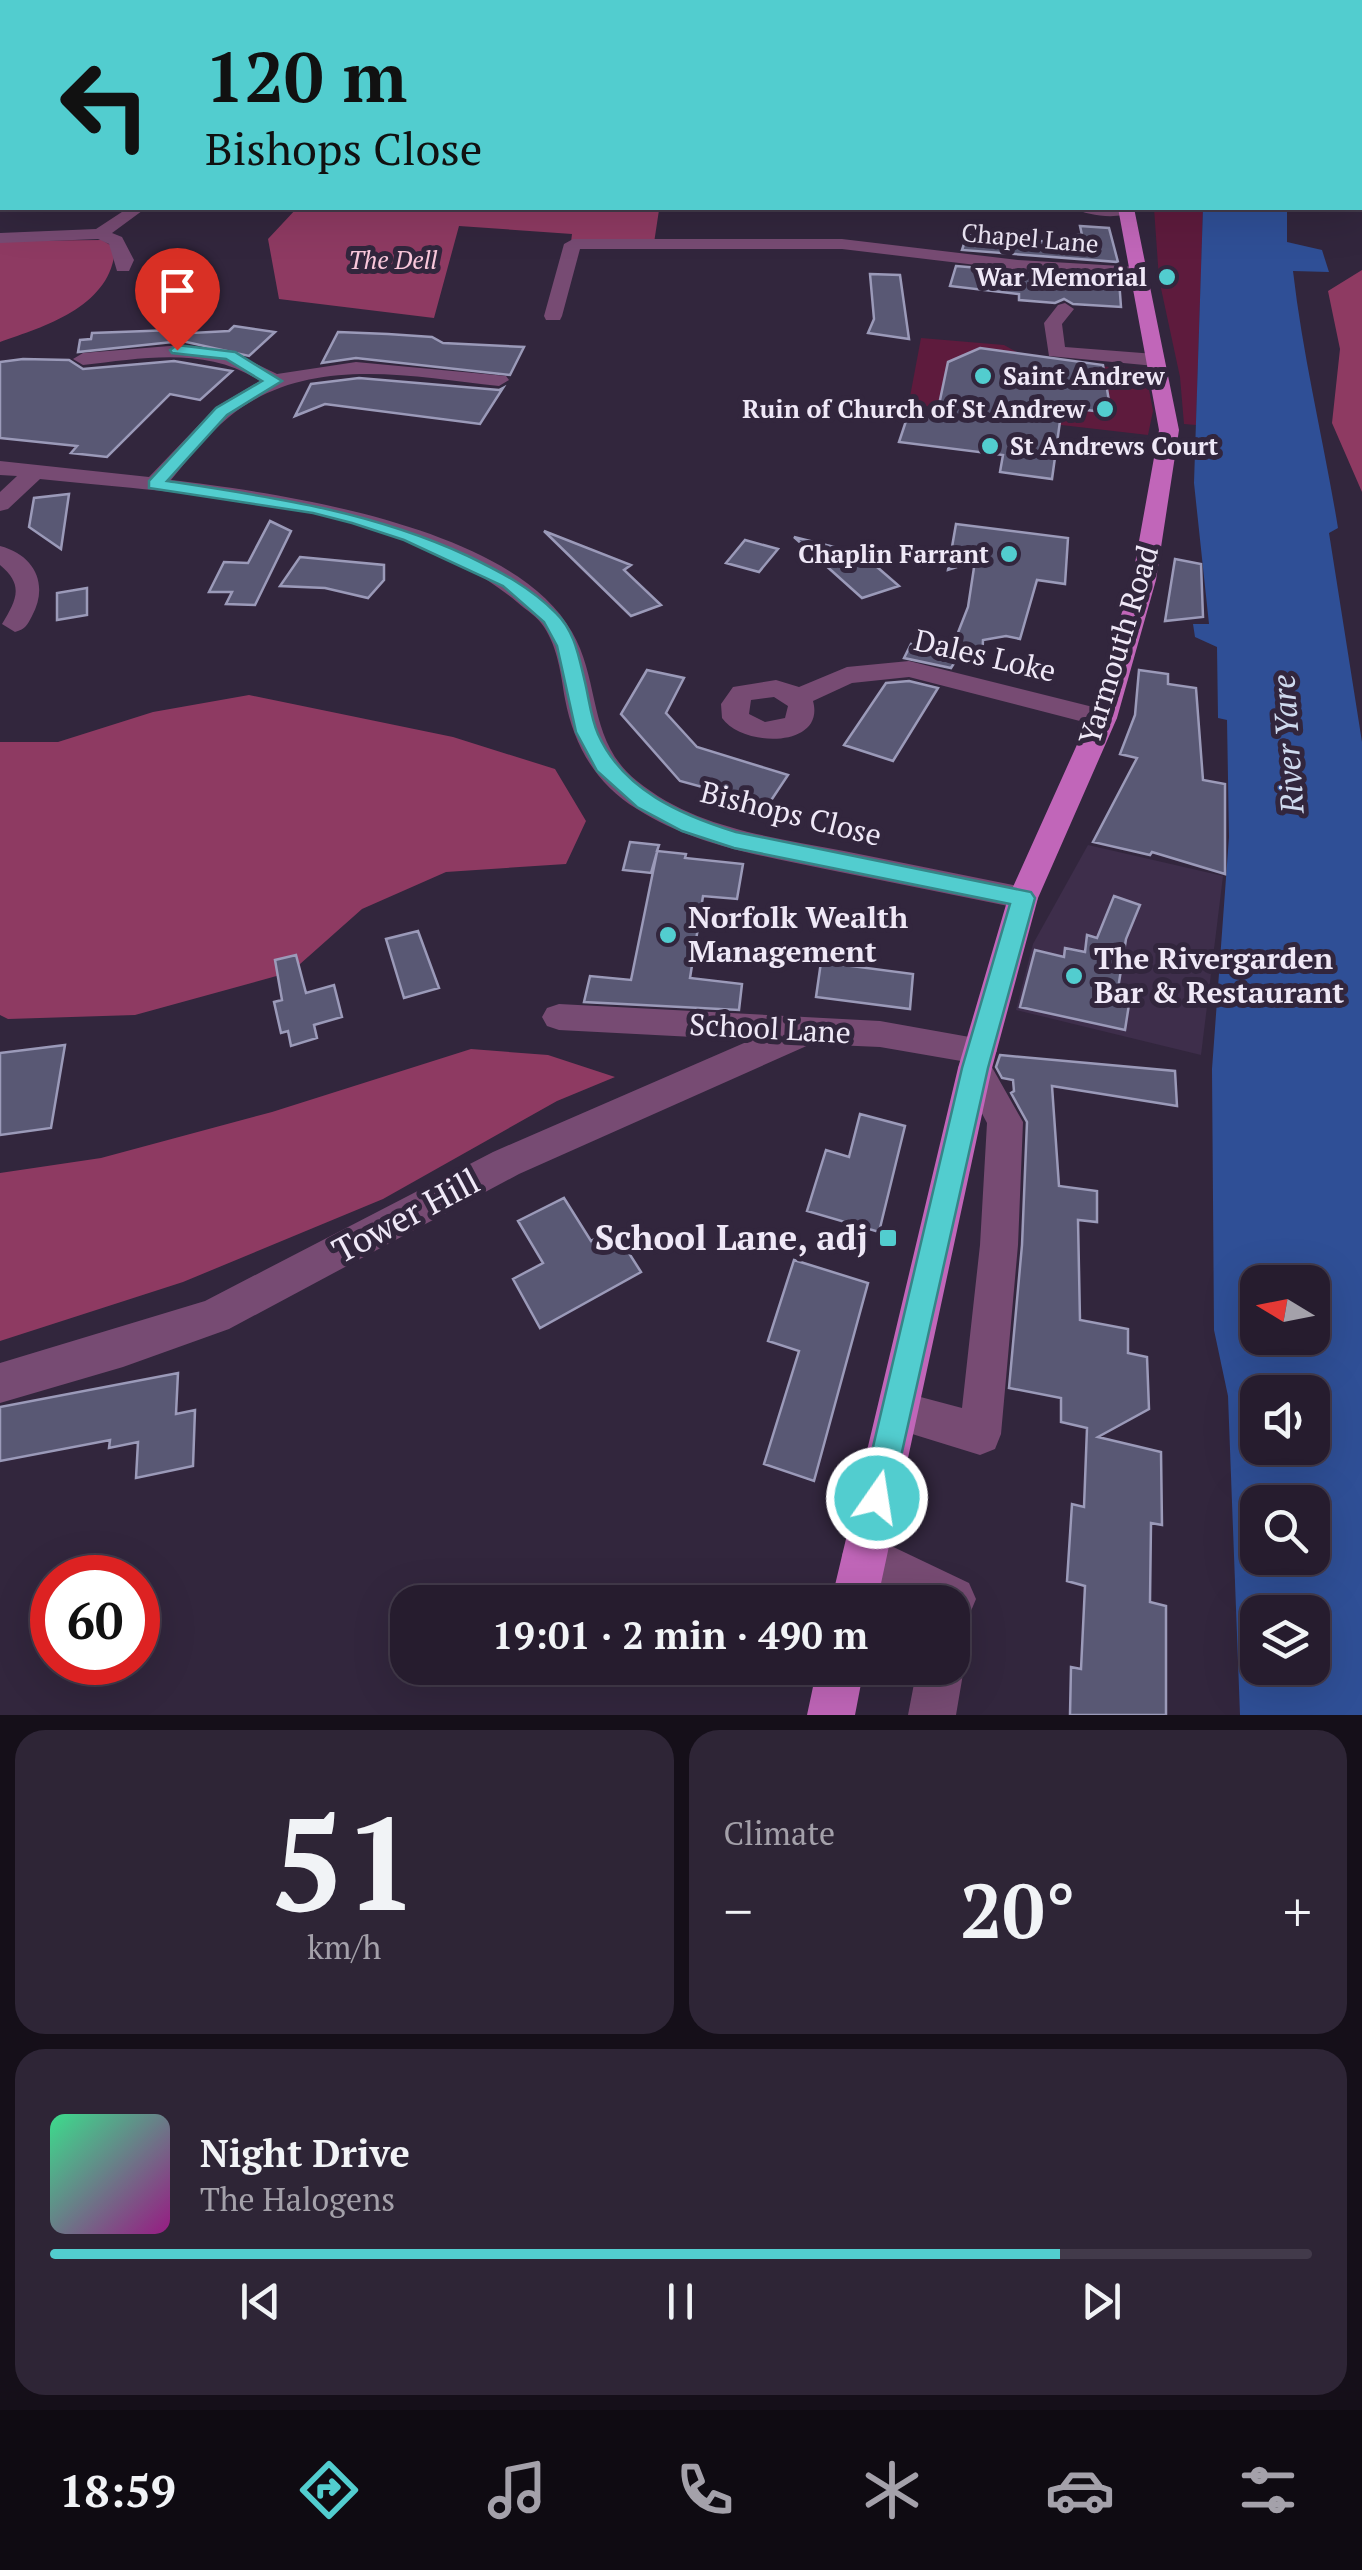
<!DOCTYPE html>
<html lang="en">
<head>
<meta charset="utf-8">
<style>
	body { margin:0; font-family:"PT Serif",serif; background:#2e2536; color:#f1f3f6; height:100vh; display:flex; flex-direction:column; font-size:38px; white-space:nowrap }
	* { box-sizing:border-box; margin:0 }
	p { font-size:32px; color:#a4a1aa }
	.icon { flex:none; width:55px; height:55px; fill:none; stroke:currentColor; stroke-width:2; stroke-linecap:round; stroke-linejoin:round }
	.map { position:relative; height:1715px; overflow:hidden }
	.drawer { display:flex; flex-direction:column; gap:15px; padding:15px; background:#150f19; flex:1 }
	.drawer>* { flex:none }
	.guide { position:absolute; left:0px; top:0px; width:1362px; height:210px; box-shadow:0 10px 40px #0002,0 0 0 2px #423a4a; background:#52cdcf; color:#111; overflow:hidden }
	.needle { width:65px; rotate:280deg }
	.fabs { position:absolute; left:1240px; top:1265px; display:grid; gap:20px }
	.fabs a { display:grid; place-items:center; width:90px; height:90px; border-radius:20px; background:#261c2e; box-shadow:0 10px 40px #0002,0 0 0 2px #423a4a; font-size:50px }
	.speed { position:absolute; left:30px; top:1555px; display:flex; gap:20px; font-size:50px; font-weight:700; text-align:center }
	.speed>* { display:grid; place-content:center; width:130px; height:130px; border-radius:50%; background:#261c2e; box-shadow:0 10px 40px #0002,0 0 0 2px #423a4a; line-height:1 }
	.speed .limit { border:15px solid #d22; background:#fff; color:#111 }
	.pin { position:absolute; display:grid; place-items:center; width:85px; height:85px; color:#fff; margin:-102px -42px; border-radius:50% 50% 50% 0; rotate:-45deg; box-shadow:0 0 10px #0007 }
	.pin .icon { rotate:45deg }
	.me { position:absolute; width:110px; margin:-55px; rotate:13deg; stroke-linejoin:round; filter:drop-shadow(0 0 8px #0008) }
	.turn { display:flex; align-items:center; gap:35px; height:210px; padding:0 40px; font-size:45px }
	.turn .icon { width:130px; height:130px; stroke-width:2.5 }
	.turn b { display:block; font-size:70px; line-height:85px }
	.big { font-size:75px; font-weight:700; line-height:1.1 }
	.drawer .tile { flex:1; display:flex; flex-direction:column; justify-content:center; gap:15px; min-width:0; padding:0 35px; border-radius:30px; background:#2e2536 }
	.drawer .dial { align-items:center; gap:0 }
	.dial b { font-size:130px; line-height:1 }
	.song { display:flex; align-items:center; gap:30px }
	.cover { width:120px; height:120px; border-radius:15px; background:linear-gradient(135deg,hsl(150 70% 55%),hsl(310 70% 35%)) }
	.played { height:10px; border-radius:5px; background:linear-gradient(90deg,#52cdcf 80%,#423a4a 80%) }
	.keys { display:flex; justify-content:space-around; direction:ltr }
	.heat { display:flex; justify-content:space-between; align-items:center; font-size:55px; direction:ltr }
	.drawer .tiles { flex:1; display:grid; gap:15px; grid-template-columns:1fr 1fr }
	.tile:last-child { grid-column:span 2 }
	.trip { position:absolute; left:390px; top:1585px; width:580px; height:100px; border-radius:30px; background:#261c2e; box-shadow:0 10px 40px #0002,0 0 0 2px #423a4a; font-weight:700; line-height:100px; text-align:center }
	.dock { display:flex; height:160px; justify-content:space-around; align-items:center; background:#0f0b12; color:#a4a1aa }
	.dock .icon { width:70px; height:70px }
	.dock .on { color:#52cdcf }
	.dock b { font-size:45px; color:#f1f3f6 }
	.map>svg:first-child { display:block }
</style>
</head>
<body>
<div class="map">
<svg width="1362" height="1715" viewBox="0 0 1362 1715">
	<rect width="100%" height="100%" fill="#32263d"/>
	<path fill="#3e2e4b" d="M1088,845L1223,876L1201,1055L1016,1010L1033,944Z"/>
	<path fill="#5e1b3d" d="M1154,208H1203L1196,425L1184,424L1180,377L1159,279Z
		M921,338L1004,345L1022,355L1024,364L1145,368L1153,411L1148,435L957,413L909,402Z"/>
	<path fill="#8e3a62" d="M297,208L659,210L654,243L571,242L572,234L459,226L434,318L279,299L268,239Z
		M102,240L115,248C112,306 46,326 0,342V241Z
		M1362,270V492L1332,423L1340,349L1328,291Z
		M249,695L453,737L555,769L586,821L566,864L446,872L362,909L291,972L135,1015L8,1019L0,1015V742H58L153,712Z
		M471,1049L548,1055L615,1077L557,1101L383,1199L183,1282L0,1341V1173L101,1158L272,1112Z"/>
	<path fill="#2f4f96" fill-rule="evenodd" d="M1203,208H1287V242L1322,250L1329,272L1293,271C1303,358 1324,442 1338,528L1329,533L1362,742V1715H1240L1228,1396L1214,1330L1212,1069L1229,837L1227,720L1218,718L1217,647L1195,637L1193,624H1209L1194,483ZM1258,1282H1312V1338H1258ZM1258,1392H1312V1448H1258ZM1258,1502H1312V1558H1258ZM1258,1612H1312V1668H1258Z"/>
	<path fill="#595874" stroke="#9b9ab9" stroke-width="2.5" d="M1080,226L1109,228L1118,262L962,250L967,235L1077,244V235H1082Z
		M956,266L1119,280L1121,307L1073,304L1064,299L1055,303L1019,300V294L950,286Z
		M870,274L900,275L909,339L868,333L874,319Z
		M234,326L275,332L249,356L182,341L78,352L80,340L91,339L92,333L173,330V334L229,331Z
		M338,332L388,334L432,337L443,343L524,347L510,375L356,358L322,363Z
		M980,348L1103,365L1111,413L1062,407L1052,479L1000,472L1003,455L899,442L908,415L936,419L948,362Z
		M23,359L69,360L83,369L174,361L232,371L200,400L170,394L107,457L71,453L77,446L0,438V362Z
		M359,378L499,390L503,388L480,424L325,404L295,416L311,384Z
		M69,494L61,549L29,527L34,498Z
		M270,521L291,531L255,605L226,604L232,592H209L224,562L248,563Z
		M956,524L1068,538L1065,584L1037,580L1020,639L1006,636L983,640L982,662L958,657L951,668L904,658L911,644L950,653L968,607L975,561L948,570Z
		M544,531L631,565L624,570L661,605L631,616Z
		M794,537L862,554L899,586L862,598Z
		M745,540L778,549L759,572L726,563Z
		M300,557L384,565V580L368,598L325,588L280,586Z
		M1175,559L1201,564L1203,617L1165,621Z
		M87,588V615L57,620V593Z
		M647,670L684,678L666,713L697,747L788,775L768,805L680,781L621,714Z
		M1139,670L1168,674V684L1196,688L1203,780L1225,784V874L1152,852L1150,855L1093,842L1137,758L1120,754L1135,715Z
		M909,681L938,688L893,761L844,745L886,683Z
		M630,842L659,845L657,851L686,854L685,858L743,864L737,899L703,896L690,978L742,984L739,1010L584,1002L590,976L631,980L657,852L651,873L623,870Z
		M1114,896L1140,905L1126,939L1117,995L1130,998L1125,1030L1020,1007L1035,950L1064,957L1065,948L1085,952L1087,935L1097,938Z
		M418,931L439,988L404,998L386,939Z
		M296,955L306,993L334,985L342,1017L314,1025L317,1038L291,1046L288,1031L281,1033L274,1002L282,1000L275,960Z
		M821,962L913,974L910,1009L816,997Z
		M65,1045L51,1128L0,1135V1053Z
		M1000,1055L1175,1071L1177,1106L1052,1086L1059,1186L1097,1191V1222L1078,1220L1080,1320L1128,1329V1353L1147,1357L1149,1409L1098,1437L1161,1452L1162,1525L1151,1523L1150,1602L1166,1606V1715H1070L1071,1667L1081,1669L1085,1586L1067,1581L1072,1504L1084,1507L1087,1428L1061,1422V1398L1009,1388L1022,1245L1027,1122L1011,1093L1014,1091L1013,1080L1002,1078L996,1067Z
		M860,1114L905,1126L879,1232L807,1211L826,1150L849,1157Z
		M564,1198L591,1241L613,1228L641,1272L540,1328L513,1279L543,1263L518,1221Z
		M794,1260L868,1283L814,1481L764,1464L799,1351L768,1341Z
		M178,1373L176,1414L195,1410L193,1466L136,1478L138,1442L109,1448L110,1440L0,1461V1407Z"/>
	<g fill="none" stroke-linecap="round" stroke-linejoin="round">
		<path fill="#774b73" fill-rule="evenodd" d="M128,208H146L112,233L122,237L134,260L129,271H117L109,244L98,239L0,243V233L96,229Z
			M1074,208H1131L1133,211C1120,220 1087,216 1074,208Z
			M573,239H842L1018,260L1138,267L1147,272L1138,277L1018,270L842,249H580L562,316L560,320H546L544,316L564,244Z
			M1065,303L1074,309L1062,324L1065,347L1155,354L1165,360L1155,366L1049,356L1044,323L1058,305Z
			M182,345L236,354L277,374L356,362L506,376L509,380L499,386C408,376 306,354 229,417C207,435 189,458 171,480C280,493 513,526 572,632C601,682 587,741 637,781C696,829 773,837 844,851C904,863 963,875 1023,887L1034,890L1038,898L1034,906L1023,909C959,896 895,883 830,870C764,856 695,846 637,809C596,784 574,746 565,699C561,675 558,648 544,627C538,617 526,610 517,602C397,502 190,495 40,479L8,509L0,511V492L17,476L0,475V461L149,477L216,407L260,381C206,346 144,358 83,365L73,359L83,353Z
			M0,546C35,555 49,585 32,616C27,625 26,629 15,632L2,624C17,599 24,585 0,565Z
			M909,661L1113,712L1117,718L1113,724L1103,727L909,677L852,683L813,701C826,748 743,748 722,718L721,704L733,687L776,680L799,687L847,667ZM774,697L788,706L785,718L765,722L749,714L751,700Z
			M559,1004L880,1021L992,1041L997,1051L989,1062L1023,1122L1018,1245L1001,1434L995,1449L980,1455L883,1425L877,1411L883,1397L898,1391L962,1408L980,1245L987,1123L958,1068L961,1061L880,1047L811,1044L519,1174L229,1329L123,1367L0,1403V1363L205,1301L493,1152L751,1040L559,1030L547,1026L542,1017L547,1008Z
			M864,1533L969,1583L976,1599L968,1618L952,1625V1602H912L848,1571L842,1555L848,1539Z
			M952,1650L964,1668L956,1715H908L917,1668H952Z"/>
		<path fill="#c166b9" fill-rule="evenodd" d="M1125,0H1138L1139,2H1127Z
			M1118,208H1134L1179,430L1156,580L1117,718L1038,898L992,1068L877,1602H831L958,1068L1008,898L1089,718L1132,580L1159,430Z
			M817,1668H864L855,1715H807Z"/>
		<path stroke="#92899c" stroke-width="4" stroke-dasharray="2.5 5" stroke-linecap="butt" d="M1360,69L1362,73"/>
	</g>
	<path fill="#52cdcf" stroke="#358587" stroke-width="2.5" d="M177,345L235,352L282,381L227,415L167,481C272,497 371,511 468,556C501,572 530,587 556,613C575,631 579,658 585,682C589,699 591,718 598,734C623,790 681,815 736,832L1031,892L1035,898L988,1068L889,1510L877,1515L866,1510L861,1498L962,1068L1010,904L734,848L682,831L637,807L597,771L576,732L557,646L544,622L503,586L404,540L352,523L313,513L149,488V481L216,408L262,381L226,359L172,353L170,350Z"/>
	<g fill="#52cdcf" stroke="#32263d" stroke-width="4">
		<circle cx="1167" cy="277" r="10"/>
		<circle cx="983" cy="376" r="10"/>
		<circle cx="1105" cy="409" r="10"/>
		<circle cx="990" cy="446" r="10"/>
		<circle cx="1009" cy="554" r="10"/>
		<circle cx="668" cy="935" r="10"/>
		<circle cx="1074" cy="976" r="10"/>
		<rect x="878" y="1228" width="20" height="20" rx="5"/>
	</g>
	<g text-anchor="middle" stroke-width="10" stroke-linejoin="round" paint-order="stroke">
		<g font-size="25" fill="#efe8f7" stroke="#32263d">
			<text transform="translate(1030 238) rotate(5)" y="9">Chapel Lane</text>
		</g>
		<g font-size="25" font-style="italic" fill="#f9c7db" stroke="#32263d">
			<text x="393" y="269">The Dell</text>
		</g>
		<g font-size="25" font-weight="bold" fill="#efe8f7" stroke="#32263d" text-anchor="end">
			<text x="1147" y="286">War Memorial</text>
			<text x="1003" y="385" text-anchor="start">Saint Andrew</text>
			<text x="1085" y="418">Ruin of Church of St Andrew</text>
			<text x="1010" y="455" text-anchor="start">St Andrews Court</text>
			<text x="989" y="563">Chaplin Farrant</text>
		</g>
		<g font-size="30" fill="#efe8f7" stroke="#32263d">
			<text transform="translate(1119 645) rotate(-73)" y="10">Yarmouth Road</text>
			<text transform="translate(985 656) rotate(13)" y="10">Dales Loke</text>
			<text transform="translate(791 814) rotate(14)" y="10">Bishops Close</text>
			<text transform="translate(770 1029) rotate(3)" y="10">School Lane</text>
		</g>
		<g font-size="30" font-weight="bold" fill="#efe8f7" stroke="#32263d" text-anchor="start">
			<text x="688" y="928">Norfolk Wealth<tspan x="688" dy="34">Management</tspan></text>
			<text x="1094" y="969">The Rivergarden<tspan x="1094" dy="34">Bar &amp; Restaurant</tspan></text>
		</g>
		<g font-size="32" font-style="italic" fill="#ced9ed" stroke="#32263d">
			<text transform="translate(1288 744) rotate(-94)" y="11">River Yare</text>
		</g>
		<g font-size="35" fill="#efe8f7" stroke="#32263d">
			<text transform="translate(406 1216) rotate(-28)" y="12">Tower Hill</text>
		</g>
		<g font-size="35" font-weight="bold" fill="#efe8f7" stroke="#32263d" text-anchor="end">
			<text x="868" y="1250">School Lane, adj</text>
		</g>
	</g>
</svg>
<div class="fabs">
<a><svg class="needle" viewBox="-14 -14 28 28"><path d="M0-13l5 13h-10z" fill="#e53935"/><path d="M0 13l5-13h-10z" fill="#a4a1aa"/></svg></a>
<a><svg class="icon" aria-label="sound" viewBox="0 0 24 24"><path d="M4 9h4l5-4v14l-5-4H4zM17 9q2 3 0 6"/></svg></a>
<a><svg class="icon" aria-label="search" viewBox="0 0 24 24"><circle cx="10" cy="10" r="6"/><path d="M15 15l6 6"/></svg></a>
<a><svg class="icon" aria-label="layers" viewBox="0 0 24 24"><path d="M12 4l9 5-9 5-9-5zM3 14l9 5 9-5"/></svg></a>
</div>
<div class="speed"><div class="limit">60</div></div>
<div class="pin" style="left:177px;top:350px;background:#d93025"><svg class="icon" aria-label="arrive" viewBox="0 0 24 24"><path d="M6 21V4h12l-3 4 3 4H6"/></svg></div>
<svg class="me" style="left:877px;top:1498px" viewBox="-20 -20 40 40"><circle r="17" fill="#52cdcf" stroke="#fff" stroke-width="3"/><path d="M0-11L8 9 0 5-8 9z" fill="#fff"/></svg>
<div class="trip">19:01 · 2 min · 490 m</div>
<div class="guide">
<div class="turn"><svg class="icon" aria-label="left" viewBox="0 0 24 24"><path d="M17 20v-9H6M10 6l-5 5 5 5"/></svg><div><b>120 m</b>Bishops Close</div></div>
</div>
</div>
<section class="drawer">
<div class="tiles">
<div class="tile dial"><b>51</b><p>km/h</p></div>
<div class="tile"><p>Climate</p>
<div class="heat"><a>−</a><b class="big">20°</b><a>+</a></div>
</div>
<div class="tile">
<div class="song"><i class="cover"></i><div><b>Night Drive</b><p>The Halogens</p></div></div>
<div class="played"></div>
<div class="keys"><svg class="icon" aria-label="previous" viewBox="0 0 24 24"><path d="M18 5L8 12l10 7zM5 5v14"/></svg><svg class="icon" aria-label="pause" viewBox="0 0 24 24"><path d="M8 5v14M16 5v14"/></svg><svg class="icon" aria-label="next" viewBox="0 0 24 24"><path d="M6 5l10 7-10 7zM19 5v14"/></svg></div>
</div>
</div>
</section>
<nav class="dock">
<b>18:59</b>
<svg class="icon on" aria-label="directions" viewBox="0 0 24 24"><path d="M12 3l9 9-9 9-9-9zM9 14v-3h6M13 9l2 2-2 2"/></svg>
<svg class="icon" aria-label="music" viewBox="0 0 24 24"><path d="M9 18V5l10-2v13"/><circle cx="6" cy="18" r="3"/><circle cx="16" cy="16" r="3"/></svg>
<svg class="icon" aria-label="phone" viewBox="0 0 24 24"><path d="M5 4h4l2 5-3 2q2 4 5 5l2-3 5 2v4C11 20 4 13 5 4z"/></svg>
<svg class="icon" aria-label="climate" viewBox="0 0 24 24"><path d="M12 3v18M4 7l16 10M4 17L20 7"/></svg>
<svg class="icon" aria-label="car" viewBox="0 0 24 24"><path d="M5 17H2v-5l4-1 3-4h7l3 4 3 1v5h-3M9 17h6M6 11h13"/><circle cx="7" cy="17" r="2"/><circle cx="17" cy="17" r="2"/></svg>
<svg class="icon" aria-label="filters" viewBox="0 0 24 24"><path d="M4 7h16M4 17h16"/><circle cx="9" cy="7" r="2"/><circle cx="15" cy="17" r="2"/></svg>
</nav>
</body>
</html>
